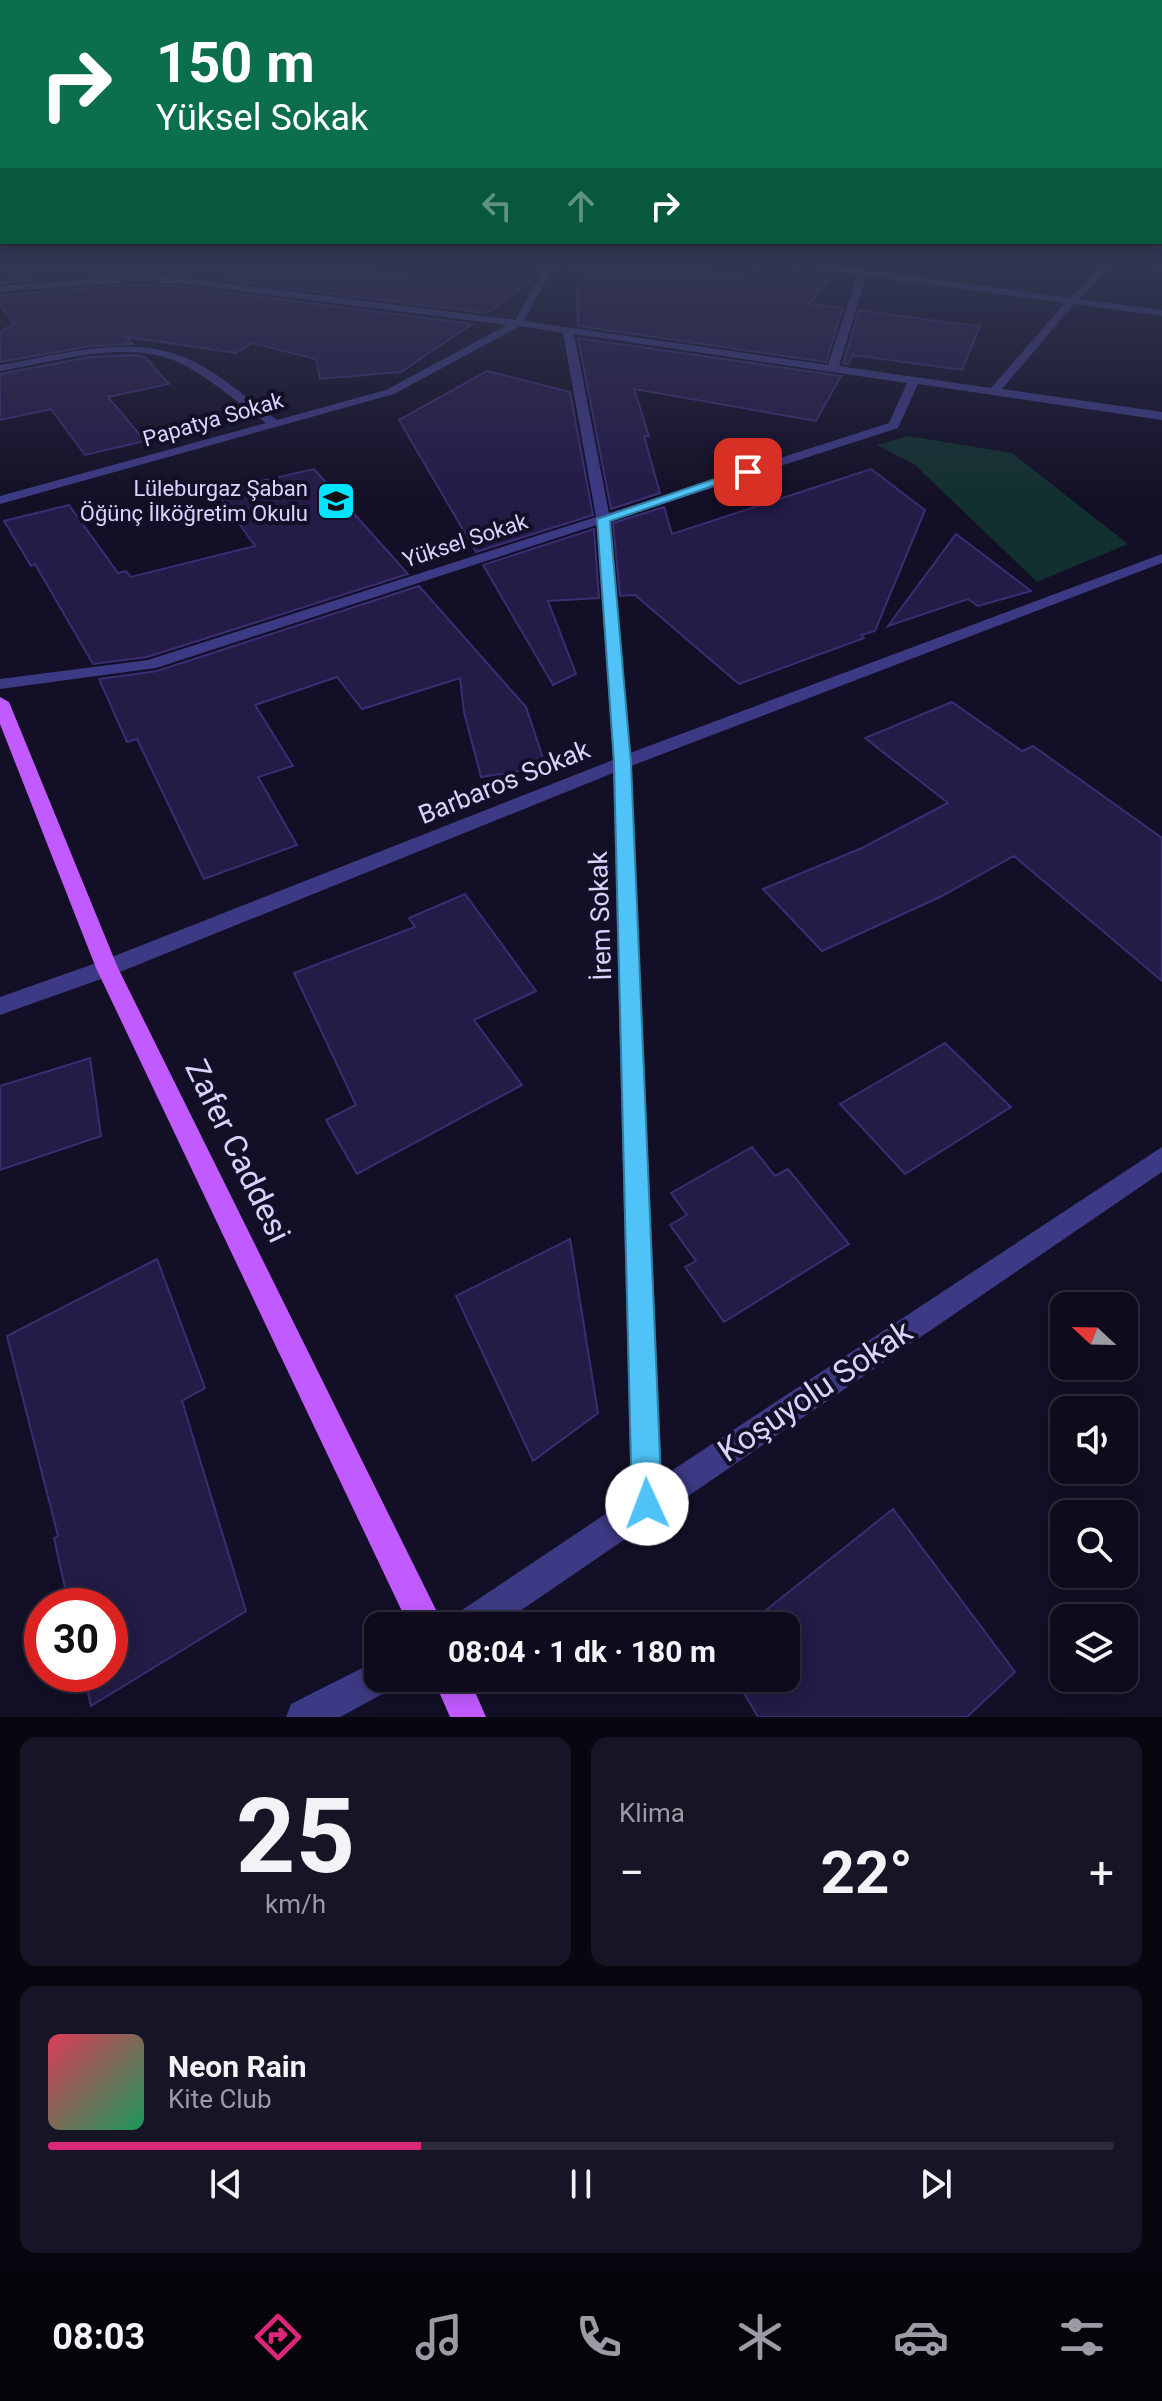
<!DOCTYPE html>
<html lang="tr">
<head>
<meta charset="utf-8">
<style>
	body { margin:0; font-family:Roboto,sans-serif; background:#171425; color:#f1f3f6; height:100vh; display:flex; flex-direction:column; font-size:30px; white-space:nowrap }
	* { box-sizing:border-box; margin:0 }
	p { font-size:26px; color:#9b9ba3 }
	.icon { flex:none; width:44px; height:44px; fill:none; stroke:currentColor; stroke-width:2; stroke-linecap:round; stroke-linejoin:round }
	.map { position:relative; height:1717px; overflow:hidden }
	.side { display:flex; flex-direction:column; gap:20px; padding:20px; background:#08060f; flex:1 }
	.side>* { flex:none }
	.hud { position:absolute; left:0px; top:0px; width:1162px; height:244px; box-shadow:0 4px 20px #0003,0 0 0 2px #2e2b3b; background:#0b6e4f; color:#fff; overflow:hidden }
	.needle { width:52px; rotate:292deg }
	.buttons { position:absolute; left:1050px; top:1292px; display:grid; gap:16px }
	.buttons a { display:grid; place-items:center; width:88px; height:88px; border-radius:16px; background:#0e0b1c; box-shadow:0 4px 20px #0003,0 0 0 2px #2e2b3b; font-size:40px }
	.speed { position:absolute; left:24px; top:1588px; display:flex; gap:16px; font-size:40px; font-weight:700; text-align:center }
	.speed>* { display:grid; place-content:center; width:104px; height:104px; border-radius:50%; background:#0e0b1c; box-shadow:0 4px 20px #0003,0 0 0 2px #2e2b3b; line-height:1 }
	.speed .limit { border:12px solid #d22; background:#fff; color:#111 }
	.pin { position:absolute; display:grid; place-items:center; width:68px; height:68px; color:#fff; margin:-34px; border-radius:16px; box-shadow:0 4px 12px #0006 }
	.me { position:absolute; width:88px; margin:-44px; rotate:358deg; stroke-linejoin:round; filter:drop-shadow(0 0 6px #0008) }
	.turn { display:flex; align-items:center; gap:28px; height:168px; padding:0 24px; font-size:36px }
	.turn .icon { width:104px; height:104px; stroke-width:2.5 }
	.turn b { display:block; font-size:56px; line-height:68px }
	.lanes { display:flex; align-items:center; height:76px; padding:0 24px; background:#0003; justify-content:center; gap:40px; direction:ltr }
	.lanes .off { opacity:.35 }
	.big { font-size:60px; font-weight:700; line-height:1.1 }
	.side .card { flex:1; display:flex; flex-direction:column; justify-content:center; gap:12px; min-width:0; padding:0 28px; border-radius:16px; background:#171425 }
	.side .dial { align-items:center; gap:0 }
	.dial b { font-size:104px; line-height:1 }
	.song { display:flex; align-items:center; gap:24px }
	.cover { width:96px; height:96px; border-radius:12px; background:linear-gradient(135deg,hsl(350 70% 55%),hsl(150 70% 35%)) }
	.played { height:8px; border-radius:4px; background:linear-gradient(90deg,#db2777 35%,#2e2b3b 35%) }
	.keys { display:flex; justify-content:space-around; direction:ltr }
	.heat { display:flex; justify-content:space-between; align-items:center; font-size:44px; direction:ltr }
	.side .tiles { flex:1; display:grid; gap:20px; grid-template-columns:1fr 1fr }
	.card:last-child { grid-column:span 2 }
	.trip { position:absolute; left:364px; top:1612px; width:436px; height:80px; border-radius:16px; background:#0e0b1c; box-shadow:0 4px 20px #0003,0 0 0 2px #2e2b3b; font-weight:700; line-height:80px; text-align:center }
	.tabs { display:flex; height:128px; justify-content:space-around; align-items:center; background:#06040b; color:#9b9ba3 }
	.tabs .icon { width:56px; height:56px }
	.tabs .active { color:#db2777 }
	.tabs b { font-size:36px; color:#f1f3f6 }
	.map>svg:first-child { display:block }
</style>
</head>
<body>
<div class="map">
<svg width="1162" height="1717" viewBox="0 0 1162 1717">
	<rect width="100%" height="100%" fill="#130f26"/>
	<path fill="#12302f" d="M908,436L1012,453L1128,544L1037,582L914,464L877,445Z"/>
	<path fill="#241b47" stroke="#3b2d73" stroke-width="2" d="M0,261H302L457,276L460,273L534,279L487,313L177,274L130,273L0,283Z
		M576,261H655L828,281L809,304L843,308L826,362L578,326Z
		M130,285L177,286L472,324L401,372L320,379L316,359L252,343L236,353L127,337L133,344L92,346L0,362V332L14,324L0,304V295Z
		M859,310L944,322L980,326L962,370L853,355L848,364H843Z
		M578,338L841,376L816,421L634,389L649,436H644L660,493L611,509Z
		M135,355L145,357L169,384L108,397L145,441L85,455L51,409L0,420V374L90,357Z
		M487,371L570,392L593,515L476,552L399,420Z
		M314,469L408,574L147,657L93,664L35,564L31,566L4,521L69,505L118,573L126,571L131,577L255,546L216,491Z
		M871,469L925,510L875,631L861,635L864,638L739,684L635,595L620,596L613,523L664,507L672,534Z
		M594,529L599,598L548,601L576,674L553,685L483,565Z
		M956,534L1031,591L978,606L968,599L888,626Z
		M419,586L526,707L546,767L481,777L464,712L460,678L362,709L337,677L255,705L293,766L258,777L297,845L204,879L137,739L127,742L99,679L157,671Z
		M952,702L1022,751L1033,746L1162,838V981L1014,856L940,897L822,951L763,889L862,848L948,803L865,738Z
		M465,894L536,991L474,1020L522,1085L357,1174L326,1120L356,1105L294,973L415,927L409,918Z
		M945,1043L1011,1107L905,1174L840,1104Z
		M90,1058L101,1136L0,1170V1086Z
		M752,1147L775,1176L788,1169L849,1244L724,1322L685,1267L696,1261L670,1225L687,1215L671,1193Z
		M570,1239L598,1413L533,1461L456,1296Z
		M157,1259L205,1388L182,1401L246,1611L91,1706L84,1674H110V1606H69L54,1538L58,1536L7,1336Z
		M893,1509L1015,1672L967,1717H758L735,1678H786V1626H746Z"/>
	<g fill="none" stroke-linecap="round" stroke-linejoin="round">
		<path fill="#3d3a85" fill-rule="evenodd" d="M548,261H556L524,321L828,365L857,275L771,261L863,269L1069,298L1108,261H1117L1079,299L1162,310V316L1074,304L1002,389L1162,412V420L918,384L898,428L610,521L630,753L1162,554V563L631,766L662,1477L1162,1147V1172L498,1626H451L456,1614L631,1497L613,773L115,974L0,1015V997L99,962L613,760L597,525L156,668L0,689V679L148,660L596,517L563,333L520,326L394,394L0,504V496L266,423C237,403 210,377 178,362C125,339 54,362 0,371V365C58,355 127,334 184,357C218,371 247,399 277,420L386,390L507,325L177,283L130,282L0,292V286L130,276L177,277L515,320ZM866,276L1065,303L991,388L839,366ZM574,334L907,383L889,423L609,513Z
			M378,1660V1678H396L390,1690L340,1717H286L291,1704Z"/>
		<path fill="#c25bff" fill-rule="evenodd" d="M0,697L9,702L118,968L444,1626H409L96,968L0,724Z
			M433,1678H469L486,1717H450Z"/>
	</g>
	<linearGradient id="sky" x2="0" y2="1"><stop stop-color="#0a0815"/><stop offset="0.52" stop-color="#333752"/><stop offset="1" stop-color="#333752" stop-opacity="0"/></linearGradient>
	<rect width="1162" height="501" fill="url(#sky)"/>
	<path fill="#4fc3f7" stroke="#337fa1" stroke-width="2" d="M744,469L754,472L610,521L631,763L662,1504L657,1515L647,1519L637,1515L632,1504L614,763L597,519Z"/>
	<defs>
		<symbol id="school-square" viewBox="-11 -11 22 22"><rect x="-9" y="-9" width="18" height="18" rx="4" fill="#00e5ff" stroke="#130f26"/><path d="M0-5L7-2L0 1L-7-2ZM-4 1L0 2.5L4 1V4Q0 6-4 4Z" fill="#111"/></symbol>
	</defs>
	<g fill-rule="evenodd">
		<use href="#school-square" x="314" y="479" width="44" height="44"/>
	</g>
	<g text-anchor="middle" stroke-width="8" stroke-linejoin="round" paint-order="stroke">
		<g font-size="22" fill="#d9d4ff" stroke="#130f26">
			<text transform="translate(213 419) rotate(-16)" y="8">Papatya Sokak</text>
			<text transform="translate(465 540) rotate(-18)" y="8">Yüksel Sokak</text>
		</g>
		<g font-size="22" fill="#d9d4ff" stroke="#130f26" text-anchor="end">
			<text x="308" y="496">Lüleburgaz Şaban<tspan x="308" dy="25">Öğünç İlköğretim Okulu</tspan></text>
		</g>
		<g font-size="26" fill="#d9d4ff" stroke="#130f26">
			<text transform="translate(504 782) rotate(-22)" y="9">Barbaros Sokak</text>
			<text transform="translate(600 916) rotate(-92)" y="9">İrem Sokak</text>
		</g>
		<g font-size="32" fill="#d9d4ff" stroke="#130f26">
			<text transform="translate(238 1151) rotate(64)" y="11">Zafer Caddesi</text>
			<text transform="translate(815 1391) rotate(-34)" y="11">Koşuyolu Sokak</text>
		</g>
	</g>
</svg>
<div class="buttons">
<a><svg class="needle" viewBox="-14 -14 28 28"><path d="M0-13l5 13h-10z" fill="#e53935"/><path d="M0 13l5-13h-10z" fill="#9b9ba3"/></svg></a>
<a><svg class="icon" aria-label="sound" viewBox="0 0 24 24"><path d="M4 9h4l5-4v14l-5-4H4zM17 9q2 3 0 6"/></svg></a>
<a><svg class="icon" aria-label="search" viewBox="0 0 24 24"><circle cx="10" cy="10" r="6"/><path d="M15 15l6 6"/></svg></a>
<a><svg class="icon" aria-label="layers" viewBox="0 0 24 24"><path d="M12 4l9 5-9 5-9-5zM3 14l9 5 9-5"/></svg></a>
</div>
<div class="speed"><div class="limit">30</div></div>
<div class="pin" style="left:748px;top:472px;background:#d93025"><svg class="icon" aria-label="arrive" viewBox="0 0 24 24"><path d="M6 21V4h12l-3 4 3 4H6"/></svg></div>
<svg class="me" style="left:647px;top:1504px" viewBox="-20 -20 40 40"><circle r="19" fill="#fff"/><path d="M0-13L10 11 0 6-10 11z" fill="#4fc3f7"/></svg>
<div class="trip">08:04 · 1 dk · 180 m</div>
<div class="hud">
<div class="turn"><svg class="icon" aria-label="right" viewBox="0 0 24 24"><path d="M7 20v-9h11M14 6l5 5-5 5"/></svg><div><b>150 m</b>Yüksel Sokak</div></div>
<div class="lanes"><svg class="icon off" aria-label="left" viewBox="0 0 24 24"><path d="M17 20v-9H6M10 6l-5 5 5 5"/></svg><svg class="icon off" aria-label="ahead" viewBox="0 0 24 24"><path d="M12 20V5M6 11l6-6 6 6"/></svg><svg class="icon" aria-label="right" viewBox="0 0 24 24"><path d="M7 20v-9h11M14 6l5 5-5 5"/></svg></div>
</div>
</div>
<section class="side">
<div class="tiles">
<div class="card dial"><b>25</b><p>km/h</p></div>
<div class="card"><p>Klima</p>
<div class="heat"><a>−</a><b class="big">22°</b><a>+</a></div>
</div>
<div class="card">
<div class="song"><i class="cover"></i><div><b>Neon Rain</b><p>Kite Club</p></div></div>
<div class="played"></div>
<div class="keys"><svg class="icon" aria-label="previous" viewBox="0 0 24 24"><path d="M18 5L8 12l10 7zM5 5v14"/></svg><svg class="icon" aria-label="pause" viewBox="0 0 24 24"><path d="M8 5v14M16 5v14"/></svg><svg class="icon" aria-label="next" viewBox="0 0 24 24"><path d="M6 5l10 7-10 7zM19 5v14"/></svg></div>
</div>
</div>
</section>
<nav class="tabs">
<b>08:03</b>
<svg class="icon active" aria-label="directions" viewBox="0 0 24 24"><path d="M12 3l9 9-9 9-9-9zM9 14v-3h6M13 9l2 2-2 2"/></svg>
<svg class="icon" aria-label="music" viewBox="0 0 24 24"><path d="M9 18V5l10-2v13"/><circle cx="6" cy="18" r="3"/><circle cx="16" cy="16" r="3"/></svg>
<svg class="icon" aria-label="phone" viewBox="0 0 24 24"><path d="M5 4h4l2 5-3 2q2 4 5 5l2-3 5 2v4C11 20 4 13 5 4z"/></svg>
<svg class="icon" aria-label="climate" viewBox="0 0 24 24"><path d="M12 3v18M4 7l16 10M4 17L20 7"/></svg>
<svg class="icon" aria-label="car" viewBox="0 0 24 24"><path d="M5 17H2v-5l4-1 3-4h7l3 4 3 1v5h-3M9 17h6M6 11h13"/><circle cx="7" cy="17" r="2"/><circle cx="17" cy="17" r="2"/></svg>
<svg class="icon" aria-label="filters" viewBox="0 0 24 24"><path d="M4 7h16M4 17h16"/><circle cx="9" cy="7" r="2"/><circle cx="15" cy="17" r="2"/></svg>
</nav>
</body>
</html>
